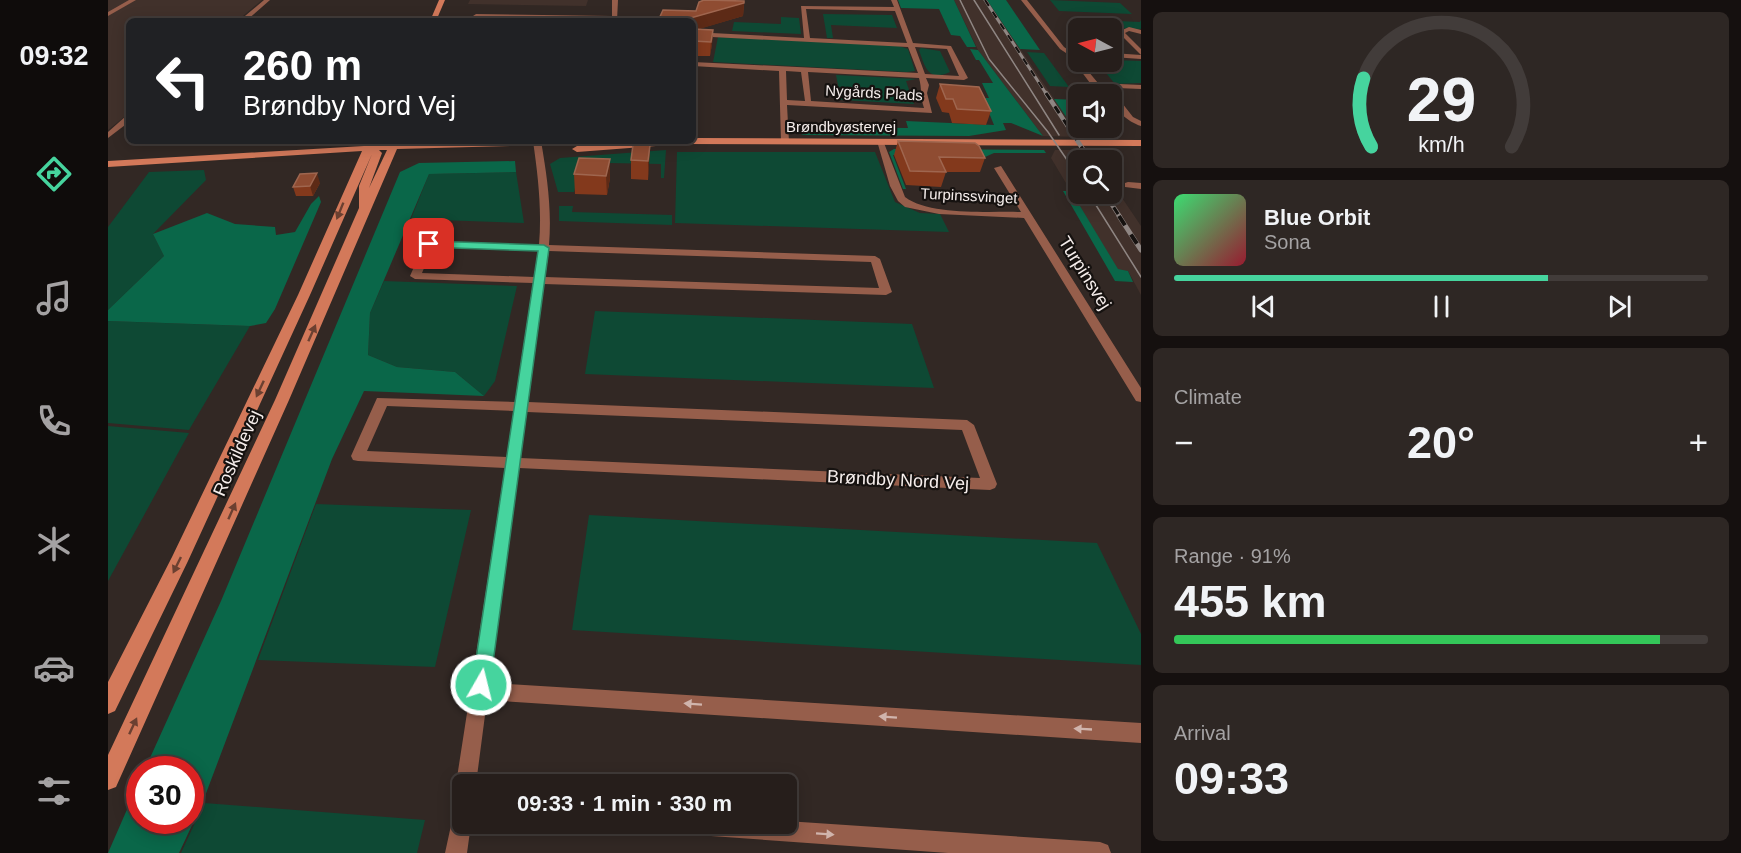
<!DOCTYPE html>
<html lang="en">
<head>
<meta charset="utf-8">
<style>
	body { margin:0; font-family:Arial,sans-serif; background:#2e2724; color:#f1f3f6; height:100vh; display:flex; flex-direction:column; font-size:22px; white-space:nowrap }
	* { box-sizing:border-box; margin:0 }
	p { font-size:20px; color:#a4a2a3 }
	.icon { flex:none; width:33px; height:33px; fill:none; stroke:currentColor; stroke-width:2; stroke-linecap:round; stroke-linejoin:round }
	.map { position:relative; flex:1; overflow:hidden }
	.sheet { display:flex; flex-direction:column; gap:12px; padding:12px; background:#15100f; width:600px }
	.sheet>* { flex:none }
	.hud { position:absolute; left:18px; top:18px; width:570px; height:126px; border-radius:9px; box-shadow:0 3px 15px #0003,0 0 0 2px #423c3a; background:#202124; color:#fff; overflow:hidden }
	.needle { width:39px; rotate:277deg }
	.buttons { position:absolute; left:960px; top:18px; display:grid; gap:12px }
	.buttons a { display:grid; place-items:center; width:54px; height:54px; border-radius:9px; background:#261e1b; box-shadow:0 3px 15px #0003,0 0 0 2px #423c3a; font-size:30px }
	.speed { position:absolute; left:18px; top:756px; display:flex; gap:12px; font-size:30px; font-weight:700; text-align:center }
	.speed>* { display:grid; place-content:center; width:78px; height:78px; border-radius:50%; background:#261e1b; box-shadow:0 3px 15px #0003,0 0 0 2px #423c3a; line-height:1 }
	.speed .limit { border:9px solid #d22; background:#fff; color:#111 }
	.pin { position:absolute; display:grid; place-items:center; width:51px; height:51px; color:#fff; margin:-26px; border-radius:12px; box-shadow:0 3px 9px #0006 }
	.me { position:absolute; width:66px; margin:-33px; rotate:8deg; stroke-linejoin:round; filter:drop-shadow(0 0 4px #0008) }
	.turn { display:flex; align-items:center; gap:21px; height:126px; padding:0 18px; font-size:27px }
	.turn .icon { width:78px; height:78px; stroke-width:2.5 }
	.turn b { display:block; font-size:42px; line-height:51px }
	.big { font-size:45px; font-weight:800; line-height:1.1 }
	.sheet .tile { flex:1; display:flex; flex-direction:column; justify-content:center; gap:9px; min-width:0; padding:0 21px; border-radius:9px; background:#2e2724 }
	.sheet .dial { align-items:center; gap:0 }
	.dial svg { height:156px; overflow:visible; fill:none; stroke:#423c3a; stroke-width:7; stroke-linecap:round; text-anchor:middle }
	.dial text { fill:#f1f3f6; stroke:none }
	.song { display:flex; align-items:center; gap:18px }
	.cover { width:72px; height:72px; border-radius:9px; background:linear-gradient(135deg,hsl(140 70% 55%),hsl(350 70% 35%)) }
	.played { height:6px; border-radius:3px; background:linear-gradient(90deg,#46d49e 70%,#423c3a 70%) }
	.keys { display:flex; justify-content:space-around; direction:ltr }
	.heat { display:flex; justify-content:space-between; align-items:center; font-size:33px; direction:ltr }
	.charge { height:9px; border-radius:4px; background:linear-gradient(90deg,#34c759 91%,#423c3a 0) }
	.trip { position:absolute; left:344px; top:774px; width:345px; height:60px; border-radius:9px; background:#261e1b; box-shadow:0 3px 15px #0003,0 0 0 2px #423c3a; font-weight:800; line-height:60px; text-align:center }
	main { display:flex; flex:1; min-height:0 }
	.tab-bar { display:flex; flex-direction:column; width:108px; justify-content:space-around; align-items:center; background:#0f0c0b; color:#a4a2a3 }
	.tab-bar .icon { width:42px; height:42px }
	.tab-bar .on { color:#46d49e }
	.tab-bar b { font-size:27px; color:#f1f3f6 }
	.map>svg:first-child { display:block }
</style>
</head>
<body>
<main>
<nav class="tab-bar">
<b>09:32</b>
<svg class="icon on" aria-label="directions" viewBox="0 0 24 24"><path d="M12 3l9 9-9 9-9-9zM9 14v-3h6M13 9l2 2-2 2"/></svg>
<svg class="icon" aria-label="music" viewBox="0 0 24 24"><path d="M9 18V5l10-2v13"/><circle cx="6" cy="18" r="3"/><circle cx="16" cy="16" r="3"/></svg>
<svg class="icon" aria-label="phone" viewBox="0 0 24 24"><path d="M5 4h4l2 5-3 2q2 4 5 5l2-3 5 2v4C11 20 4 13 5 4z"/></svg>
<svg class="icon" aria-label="climate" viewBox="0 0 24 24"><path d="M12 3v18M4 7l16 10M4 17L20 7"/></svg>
<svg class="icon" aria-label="car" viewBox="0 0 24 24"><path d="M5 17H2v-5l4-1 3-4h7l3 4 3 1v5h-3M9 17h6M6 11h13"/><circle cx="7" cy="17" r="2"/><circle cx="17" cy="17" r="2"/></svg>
<svg class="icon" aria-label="filters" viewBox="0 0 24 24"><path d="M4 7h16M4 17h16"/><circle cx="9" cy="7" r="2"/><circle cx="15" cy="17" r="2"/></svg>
</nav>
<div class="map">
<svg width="1033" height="853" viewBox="0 0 1033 853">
	<rect width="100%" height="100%" fill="#322824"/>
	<path fill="#41312b" d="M0,0H154L129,21H21V113L0,130Z
		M362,0H480L478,6L360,4Z
		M846,0H879L972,137L935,136L870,50Z
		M947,150H981L989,160H970V194H1004V183L1033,226V295L1020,271L1010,270L943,158Z"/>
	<path fill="#0e4934" d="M942,0L1012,3L1024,14L951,11Z
		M715,14L784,15L789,28L723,25L725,38H719Z
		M673,17L691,18L693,34L624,31L626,22L673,24Z
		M963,19L1032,22L1033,20V29L970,27Z
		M610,37L791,46L800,49L807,71L799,72L605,62Z
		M813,48L832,51L842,72C820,82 817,67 811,50Z
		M919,52L936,53L961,87L942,86Z
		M1004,60L1033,61V83L1007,84L989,62Z
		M728,75L808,79L798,81L806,104L733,100Z
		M558,150L556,178H553V164L502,163L500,170H472L466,192H450L442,164L452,158Z
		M569,152H767L787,202L812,213L832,214L841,232L567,223Z
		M96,170L98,180L45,234L56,256L0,310V227L41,172Z
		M408,172L416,223L303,219L321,174Z
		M451,206H465L464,212L564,215V225L451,221Z
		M276,281L409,286L387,381L376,396L347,372L289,367L260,355L262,313Z
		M487,311L804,324L826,388L477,374Z
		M0,321L142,326L81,430L0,423Z
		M0,426L81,433L0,581Z
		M208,504L363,510L327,667L150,660Z
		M481,515L989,543L1033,634V665L464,630Z
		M96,803L317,820L309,853H73Z"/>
	<path fill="#0a6749" d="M790,0H846L868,47H859L852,36L843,35L831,9L793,8Z
		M879,0H898L932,50L912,49Z
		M862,49L870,50L935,136L903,123H895L898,130L861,136L695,135L688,132L686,127L800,128L798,121L886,125L875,98H881L874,83H885L871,60H868Z
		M946,99L970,100V128H974L977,136L972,137Z
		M786,149L936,150L938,153H886L877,157L785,155L798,189H795L781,152Z
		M407,161L408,172L321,174L262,313L260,355L289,367L347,372L376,396L256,391L224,459L94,804L71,853H0L31,782L32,820H82V770L37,769L113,601L292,172L311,163Z
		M955,191H963L1010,269L1020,271L1025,282L1007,281Z
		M211,196L213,202L167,309L158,323L142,326L0,321V310L56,256L45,234L99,213L127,224L167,227L168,235L187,232L203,204Z"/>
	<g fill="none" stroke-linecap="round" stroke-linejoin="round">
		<path fill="#965e4b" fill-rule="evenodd" d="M21,0H28L0,16V12Z
			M156,0H162L138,21H131Z
			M504,0H510L509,21L368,18L365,16L368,14L504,16Z
			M783,0H789L805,43L843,46L860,78L856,80L818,78L821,85L819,93L824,113L679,105L681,142L677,144L673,142L671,71L585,66V62L810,73L800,47L585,36V32L696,38L693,6L786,7ZM698,9L787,11L799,43L702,38ZM807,47L839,49L851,76L817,74ZM678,71L693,72L697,101L679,100ZM700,72L811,78C814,88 812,96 816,108L703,101Z
			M913,0H919L956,47L965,53L990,83L1033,85V89L985,87L961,55L952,49Z
			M1021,27L1033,30V34L1021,31L1017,33L1033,49V59L1004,57V53L1033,55L1010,32Z
			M1001,94H1007L1025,117L1033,121V126C1020,122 1004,109 1004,94Z
			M18,116H21V122L0,138V132Z
			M425,141H433C439,176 444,209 441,245L767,256L772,259L784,292L778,295L436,284L420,402L859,420L866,425L889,484L887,488L882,490L411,468L382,683L1033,723V743L379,700L368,784H354V792L351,791L348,784L397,468L250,461L245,460L243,456L269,398L407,402L425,283L307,279L302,276L316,244L321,241L431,245C434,209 430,176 425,141ZM325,247L430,251L426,277L314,273ZM441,251L763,262L771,288L437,277ZM279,406L406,411L399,457L259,451ZM419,412L854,430L872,478L412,458Z
			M769,141L776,143L797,197C822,216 881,211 913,212L886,168L893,166L1033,388V402L1028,401L916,218L831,214L797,207L790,201L782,186Z
			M1020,182L1033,183V189L1017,187V183Z
			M354,804V824H363L359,853H337L347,807Z
			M678,821L992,842L1000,845L1003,853H840L575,834L568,831L565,824H678Z"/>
		<path fill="#d3795a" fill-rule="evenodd" d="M331,0H337L328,21H322Z
			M585,138L1033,140V146L574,144L469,152L464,149L469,146L585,141Z
			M258,141H268L266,145L282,144L283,141H293L291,144L485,141L480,144L289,149L181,400L8,787L0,790V755L167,400L251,208V186L264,154L202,295L80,561L7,711L0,714V682L64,557L190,295L254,151L0,167V161L256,146ZM271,150H279L261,188L274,153Z"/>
		<path stroke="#8f8683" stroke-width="1.5" d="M852,0L881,59L940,132L970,176
			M866,0L951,135
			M981,194L1033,277"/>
		<defs>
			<path id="rail-far2" d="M877,0L939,95"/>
			<path id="rail-far1" d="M938,93L982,160
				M997,194L1012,217"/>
			<path id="rail" d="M1011,216L1033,250"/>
		</defs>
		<use href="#rail-far2" stroke="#8f8683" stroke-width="3"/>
		<use href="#rail-far1" stroke="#8f8683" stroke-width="4.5"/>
		<use href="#rail" stroke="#8f8683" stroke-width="5"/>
		<use href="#rail-far2" stroke="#161210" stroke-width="2" stroke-dasharray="7" stroke-linecap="butt"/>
		<use href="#rail-far1" stroke="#161210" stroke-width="3" stroke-dasharray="8" stroke-linecap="butt"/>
		<use href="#rail" stroke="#161210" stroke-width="4" stroke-dasharray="11" stroke-linecap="butt"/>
	</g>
	<path fill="#83391c" d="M636,3L635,16L590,29L605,30L604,44L602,56H585V21L588,11Z
		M832,84L883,111L878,125L844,123L841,113L834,112L828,98Z
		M790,141L877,158L872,172H838L833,187L798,185L786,155Z
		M542,145L540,180L523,179V160Z
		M502,159V178L499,195L467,194L466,174Z
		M212,183L205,196H188L185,187Z"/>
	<path fill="#5d2a16" d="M636,3L635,16L585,31V21H572Z
		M605,30L604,44L602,56L603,42Z
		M542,145L541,164L540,180V161Z
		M502,159V178L499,195L498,176Z
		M209,173L212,183L205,196L202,186Z"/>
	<path fill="#8f4c32" stroke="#9f664f" stroke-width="1.5" d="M596,0L636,1V3L572,21H550L555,10L588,11L591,2Z
		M585,29L605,30L603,42L585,41Z
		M832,84L871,87L883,111L849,109L845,99H838Z
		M790,141L867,143L871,146L877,158L831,157L838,172L802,171Z
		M525,145H542L540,161L523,160Z
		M471,158L502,159L498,176L466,174Z
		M209,173L202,186L185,187L192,174Z"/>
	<defs><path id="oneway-solid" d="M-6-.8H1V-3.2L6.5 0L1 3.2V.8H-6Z" transform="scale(1.5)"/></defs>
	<g fill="#6b4031">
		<use href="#oneway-solid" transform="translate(232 211) rotate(112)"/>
		<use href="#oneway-solid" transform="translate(204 333) rotate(-66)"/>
		<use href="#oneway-solid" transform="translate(152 389) rotate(115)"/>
		<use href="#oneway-solid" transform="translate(124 511) rotate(-66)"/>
		<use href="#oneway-solid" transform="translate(69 565) rotate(116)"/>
		<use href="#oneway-solid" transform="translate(25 726) rotate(-65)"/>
	</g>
	<g fill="#d0b4ac">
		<use href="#oneway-solid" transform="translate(585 704) rotate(-176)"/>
		<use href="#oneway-solid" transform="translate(780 717) rotate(-176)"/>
		<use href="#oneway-solid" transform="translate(975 729) rotate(-177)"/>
		<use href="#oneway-solid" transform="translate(717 834) rotate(4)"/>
	</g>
	<path fill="#46d49e" stroke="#2e8a67" stroke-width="1.5" d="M321,241L436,245L441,248L382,685L379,691L373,694L366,691L364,685L430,251L318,247V242Z"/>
	<g text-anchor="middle" stroke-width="4.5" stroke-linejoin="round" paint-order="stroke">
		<g font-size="15" fill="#f6eeec" stroke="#161210">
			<text transform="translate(766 93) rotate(3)" y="5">Nygårds Plads</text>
			<text x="733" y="132">Brøndbyøstervej</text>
			<text transform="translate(861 196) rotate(3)" y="5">Turpinssvinget</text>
		</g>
		<g font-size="18" fill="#f6eeec" stroke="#161210">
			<text transform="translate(977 273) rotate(58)" y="6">Turpinsvej</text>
			<text transform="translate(129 453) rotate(-66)" y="6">Roskildevej</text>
			<text transform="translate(790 480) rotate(3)" y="6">Brøndby Nord Vej</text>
		</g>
	</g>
</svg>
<div class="buttons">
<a><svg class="needle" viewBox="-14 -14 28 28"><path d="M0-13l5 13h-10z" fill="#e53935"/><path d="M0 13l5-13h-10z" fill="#a4a2a3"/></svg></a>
<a><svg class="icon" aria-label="sound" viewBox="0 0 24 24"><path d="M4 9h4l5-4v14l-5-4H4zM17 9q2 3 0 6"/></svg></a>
<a><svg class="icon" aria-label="search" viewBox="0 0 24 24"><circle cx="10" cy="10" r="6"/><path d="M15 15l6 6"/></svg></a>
</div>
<div class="speed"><div class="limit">30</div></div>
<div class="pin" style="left:321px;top:244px;background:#d93025"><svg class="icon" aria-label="arrive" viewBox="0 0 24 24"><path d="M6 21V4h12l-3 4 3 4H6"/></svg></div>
<svg class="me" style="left:373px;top:685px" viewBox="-20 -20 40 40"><circle r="17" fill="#46d49e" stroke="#fff" stroke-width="3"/><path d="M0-11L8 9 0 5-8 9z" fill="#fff"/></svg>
<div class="trip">09:33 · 1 min · 330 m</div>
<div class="hud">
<div class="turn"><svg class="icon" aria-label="left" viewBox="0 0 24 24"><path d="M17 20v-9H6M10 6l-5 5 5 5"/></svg><div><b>260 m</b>Brøndby Nord Vej</div></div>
</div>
</div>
<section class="sheet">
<div class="tile dial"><svg viewBox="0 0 100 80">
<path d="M14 69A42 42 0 1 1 86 69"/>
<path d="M14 69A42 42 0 0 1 10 34" stroke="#46d49e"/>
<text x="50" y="56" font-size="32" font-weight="700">29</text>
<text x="50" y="72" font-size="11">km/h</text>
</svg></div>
<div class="tile">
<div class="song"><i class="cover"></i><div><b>Blue Orbit</b><p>Sona</p></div></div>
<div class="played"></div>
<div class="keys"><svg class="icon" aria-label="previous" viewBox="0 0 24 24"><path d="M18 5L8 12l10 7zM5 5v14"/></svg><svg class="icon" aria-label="pause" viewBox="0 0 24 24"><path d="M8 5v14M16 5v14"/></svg><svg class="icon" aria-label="next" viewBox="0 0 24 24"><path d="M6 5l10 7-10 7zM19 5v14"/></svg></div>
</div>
<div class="tile"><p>Climate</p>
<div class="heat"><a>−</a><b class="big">20°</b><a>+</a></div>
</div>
<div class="tile"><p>Range · 91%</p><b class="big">455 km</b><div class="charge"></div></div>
<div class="tile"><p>Arrival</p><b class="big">09:33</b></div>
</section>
</main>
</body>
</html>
